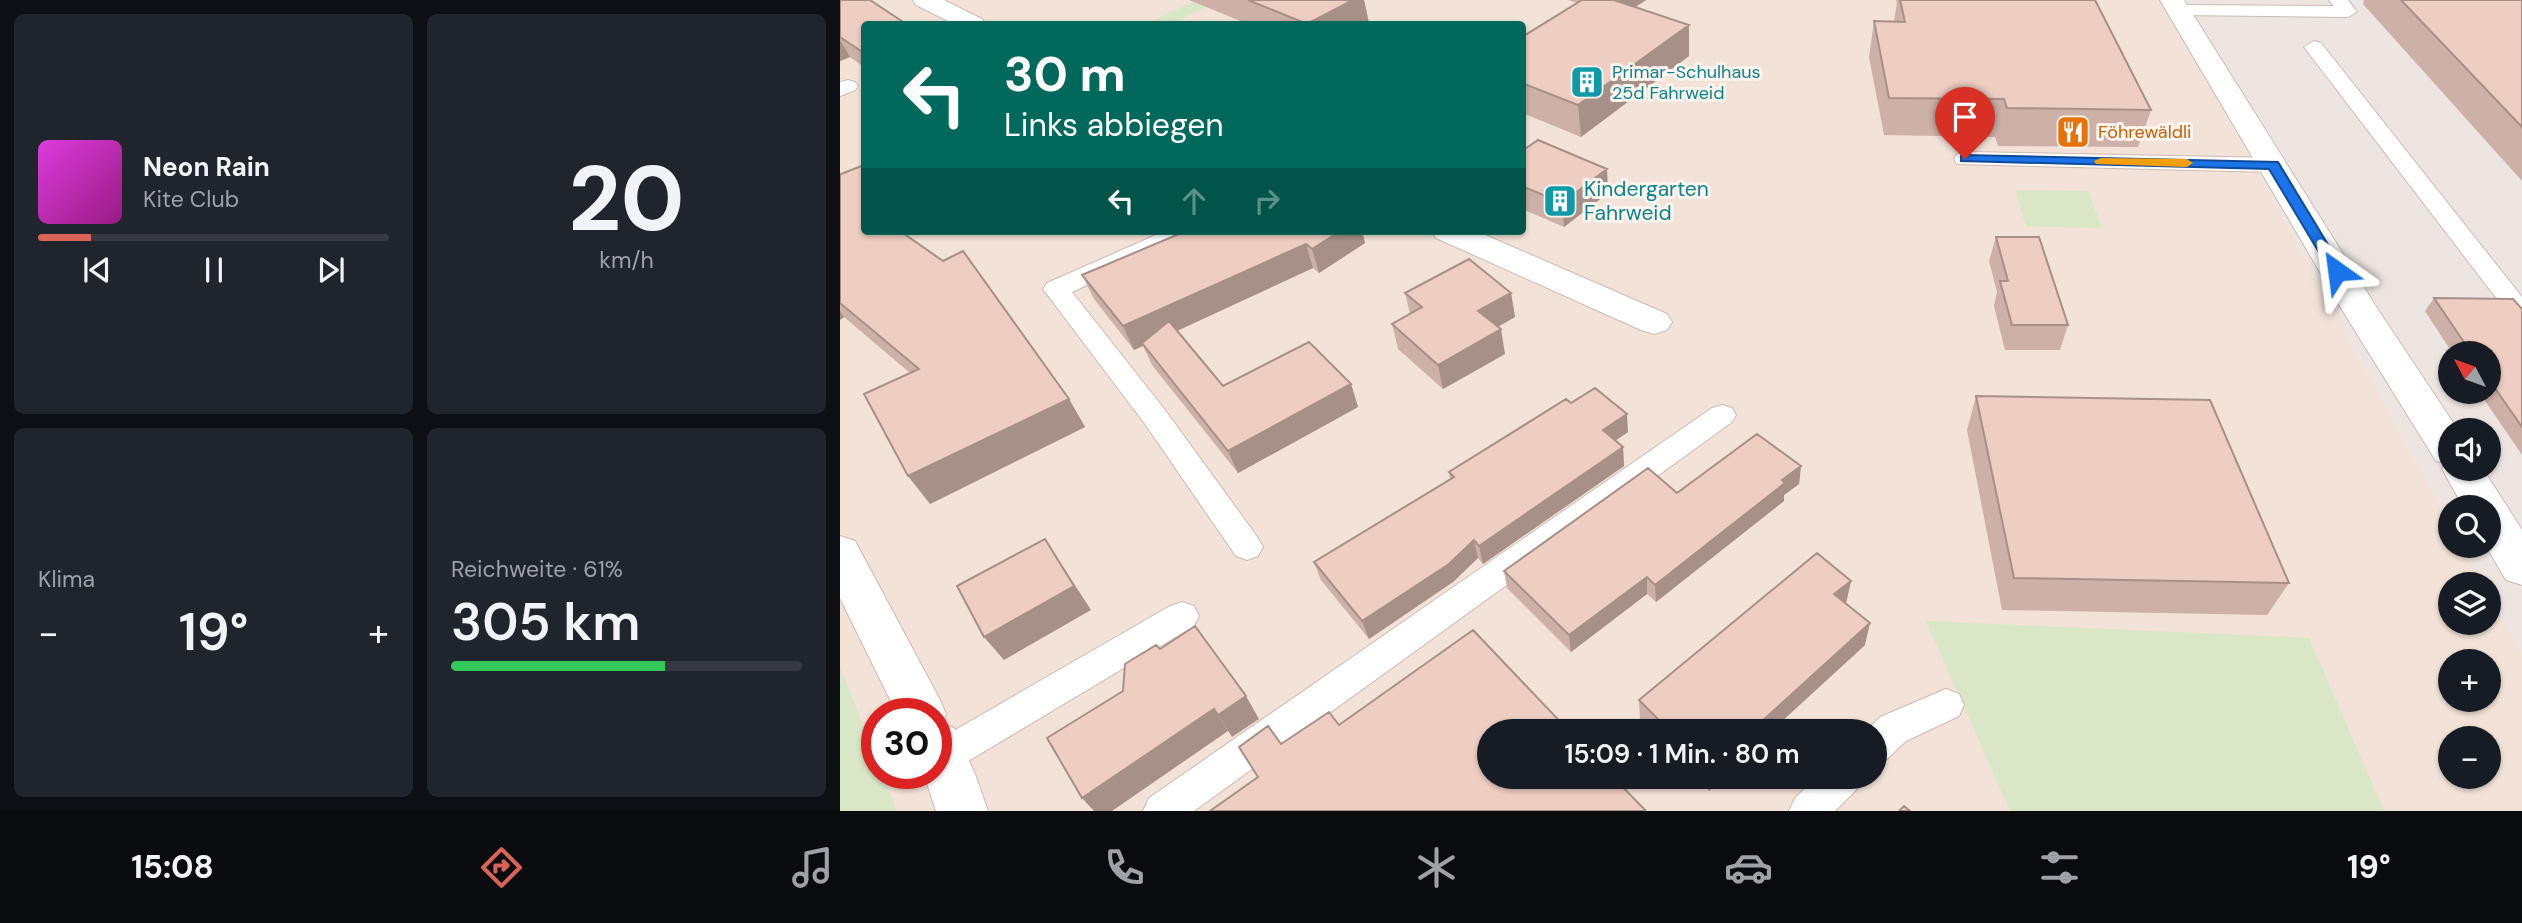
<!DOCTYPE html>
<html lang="de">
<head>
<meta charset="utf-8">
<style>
	body { margin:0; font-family:"DM Sans",sans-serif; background:#20242c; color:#f1f3f6; height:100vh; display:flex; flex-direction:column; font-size:26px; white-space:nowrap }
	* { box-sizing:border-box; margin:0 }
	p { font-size:23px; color:#9ea1a6 }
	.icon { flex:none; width:38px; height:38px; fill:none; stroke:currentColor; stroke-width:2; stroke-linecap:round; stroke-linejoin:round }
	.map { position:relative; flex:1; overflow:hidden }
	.details { display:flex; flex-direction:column; gap:14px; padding:14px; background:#0d0f14; width:840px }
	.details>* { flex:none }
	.top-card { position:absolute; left:21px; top:21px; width:665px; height:214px; border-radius:7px; box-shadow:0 2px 5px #0004; background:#00695c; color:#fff; overflow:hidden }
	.needle { width:46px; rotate:311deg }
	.buttons { position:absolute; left:1598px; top:341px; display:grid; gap:14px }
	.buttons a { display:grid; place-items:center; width:63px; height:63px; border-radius:50%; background:#171b24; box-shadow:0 2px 5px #0004; font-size:35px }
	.speed { position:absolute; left:21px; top:698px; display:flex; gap:14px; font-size:35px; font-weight:700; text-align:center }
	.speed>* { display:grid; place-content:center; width:91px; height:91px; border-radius:50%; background:#171b24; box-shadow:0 2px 5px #0004; line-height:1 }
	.speed .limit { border:10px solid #d22; background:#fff; color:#111 }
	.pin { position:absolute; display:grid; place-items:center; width:60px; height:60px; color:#fff; margin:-72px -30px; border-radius:50% 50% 50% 0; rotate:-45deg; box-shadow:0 0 7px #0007 }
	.pin .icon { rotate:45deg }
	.me { position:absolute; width:77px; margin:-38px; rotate:329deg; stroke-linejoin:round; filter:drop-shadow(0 0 5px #0008) }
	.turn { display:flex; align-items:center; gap:24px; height:147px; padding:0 28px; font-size:32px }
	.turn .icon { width:91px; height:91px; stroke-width:2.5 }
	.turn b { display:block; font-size:49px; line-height:60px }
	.lanes { display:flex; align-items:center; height:66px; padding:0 28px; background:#0003; justify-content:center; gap:35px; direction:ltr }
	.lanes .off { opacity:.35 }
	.big { font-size:52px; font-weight:600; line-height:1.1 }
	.details .card { flex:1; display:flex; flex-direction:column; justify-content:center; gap:10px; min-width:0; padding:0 24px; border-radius:10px; background:#20242c }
	.details .dial { align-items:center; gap:0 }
	.dial b { font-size:91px; line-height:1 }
	.song { display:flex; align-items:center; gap:21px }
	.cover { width:84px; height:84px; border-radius:10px; background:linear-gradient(135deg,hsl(300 70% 55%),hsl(310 70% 35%)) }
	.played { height:7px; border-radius:4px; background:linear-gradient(90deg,#da6358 15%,#363941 15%) }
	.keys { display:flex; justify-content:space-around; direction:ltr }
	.heat { display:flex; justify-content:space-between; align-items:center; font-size:38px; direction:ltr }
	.charge { height:10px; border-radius:5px; background:linear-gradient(90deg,#34c759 61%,#363941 0) }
	.details .tiles { flex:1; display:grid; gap:14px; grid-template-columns:repeat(2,1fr) }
	.trip { position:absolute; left:637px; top:719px; width:410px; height:70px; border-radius:35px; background:#171b24; box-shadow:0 2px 5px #0004; font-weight:600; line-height:70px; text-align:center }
	.dock { display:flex; height:112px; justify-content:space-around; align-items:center; background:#090b0e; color:#9ea1a6 }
	.dock .icon { width:49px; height:49px }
	.dock .on { color:#da6358 }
	.dock b { font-size:32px; color:#f1f3f6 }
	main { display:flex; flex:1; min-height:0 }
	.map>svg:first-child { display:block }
</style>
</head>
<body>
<main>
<section class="details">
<div class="tiles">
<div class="card">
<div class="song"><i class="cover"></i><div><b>Neon Rain</b><p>Kite Club</p></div></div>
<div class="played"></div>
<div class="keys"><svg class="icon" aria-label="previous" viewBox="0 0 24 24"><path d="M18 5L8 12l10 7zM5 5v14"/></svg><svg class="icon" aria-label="pause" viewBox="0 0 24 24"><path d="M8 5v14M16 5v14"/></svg><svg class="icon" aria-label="next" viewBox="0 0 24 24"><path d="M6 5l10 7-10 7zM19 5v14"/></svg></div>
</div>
<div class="card dial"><b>20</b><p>km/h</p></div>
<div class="card"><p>Klima</p>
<div class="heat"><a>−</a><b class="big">19°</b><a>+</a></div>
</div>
<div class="card"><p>Reichweite · 61%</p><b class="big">305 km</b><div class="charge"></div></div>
</div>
</section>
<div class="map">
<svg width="1682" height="811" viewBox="0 0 1682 811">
	<rect width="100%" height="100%" fill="#fbf1e8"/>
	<path fill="#f2e2d7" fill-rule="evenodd" d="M0,0H1324L1610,523V546H1623L1644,584H1610V623H1648L1649,593L1682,655V811H57L43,774H96V714H37V758L0,667ZM24,24H682V231H24ZM1610,662H1648V700H1610ZM649,732H1034V777H649ZM1610,738H1648V777H1610Z"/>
	<path fill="#ece5e1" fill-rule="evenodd" d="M1324,0H1682V655L1649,593L1648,584H1644L1623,546H1648V508H1610V523ZM1610,354H1648V392H1610ZM1610,430H1648V469H1610Z"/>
	<path fill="#d9e7c7" d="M357,0H381L331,24H305Z
		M1175,190L1248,191L1262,228L1186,226Z
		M1086,621L1469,638L1544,811H1170Z
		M0,667L37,758V774H43L57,811H0Z"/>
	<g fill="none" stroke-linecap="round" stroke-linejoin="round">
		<defs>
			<path id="lane" d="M1489,0H1508L1517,12L1508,17L1339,15L1330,10L1339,5L1494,6Z
				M1474,41L1481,43L1682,297V323L1673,320L1467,51L1464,47Z
				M8,80L15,82L18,86L15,90L0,96V82Z
				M1125,152L1434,158L1442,160L1445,165L1442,170L1434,172L1117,164L1114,159L1117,154Z
				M325,231H357L353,236L232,292L325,410L418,538L423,547L418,556L407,560L396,556L305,424L203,289L207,283Z
				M882,405L892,408L896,415L892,422L354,811H303L309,798L872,408Z
				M342,602L354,606L359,616L354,626L115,769L102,774L96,772V741L330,606Z
				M1106,689L1119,694L1124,705L1119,716L1066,741L1047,759L1034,764V732H1025L1040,717Z
				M977,777H1022L1016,790L995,811H949L955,798Z"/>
			<path id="street" d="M73,0H104L142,19L146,24H114L76,5Z
				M1320,0H1344L1535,305L1618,430H1610V469H1643L1682,530V585L1666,580L1646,546H1648V508H1624L1602,469L1605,463L1596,461L1504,313Z
				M592,231H636L827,314L832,322L827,330L814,334L801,330L596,238Z"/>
			<path id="secondary" d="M0,536L15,541L99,698L106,714L102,724L114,728L135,774L148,811H96L84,774H96V714H57L0,598Z"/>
		</defs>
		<use href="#lane" stroke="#cebab2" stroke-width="2"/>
		<use href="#street" stroke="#cebab2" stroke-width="2"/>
		<use href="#secondary" stroke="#d0b9b0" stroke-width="2"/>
		<use href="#lane" fill="#fff" fill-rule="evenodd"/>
		<use href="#street" fill="#fff" fill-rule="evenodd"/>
		<use href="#secondary" fill="#fff" fill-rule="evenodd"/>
	</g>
	<path fill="#cdb0a7" d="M0,0L24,24V67L10,57L0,61Z
		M349,0H524L529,23L526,24H408Z
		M728,0H806L795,7L849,25V56L741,137L682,113V37L737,3Z
		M1056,0H1255L1311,110L1298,147L1158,146L1155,137L1044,135L1029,57L1034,21H1054L1057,3Z
		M1524,0H1682V181L1523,4Z
		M682,151L767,169L768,193L724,227L682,209Z
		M0,174L24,231L229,399L245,427L90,504L70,373L4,317L0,320Z
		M346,231H522L525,243L479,273L473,268L337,331L383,386L511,384L518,407L398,473L312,365L303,346L294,350L254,299L242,275Z
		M1156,237L1228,325L1220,350H1165L1154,306L1157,292L1149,261Z
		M565,293H671L675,317L658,327L665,354L603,389L558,349L552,324L570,314Z
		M1594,298L1682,309V455L1639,392H1648V354H1613L1585,311Z
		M1136,396L1449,583L1427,615L1162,610L1127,430Z
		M731,403L788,432L775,441L783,447L784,466L643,564L638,558L613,582L529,639L481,580L474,562L610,479L609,472Z
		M961,466L959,484L944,495V501L816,602L807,594L731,652L667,588L664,571Z
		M1011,581L1006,603L1025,645L930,732H810L800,721L799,700Z
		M856,777H883L869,791Z"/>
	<path fill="#a79088" d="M501,0H524L529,23L526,24H467Z
		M779,0H806L780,17Z
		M849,25V56L741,137L738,105Z
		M0,40L10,57L0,61Z
		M767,169L768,193L724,227L722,203Z
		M500,231H522L525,243L479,273L472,249Z
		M466,244L473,268L304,346L302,343L303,346L294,350L283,326Z
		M671,293L675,317L643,335L638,311Z
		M0,311L4,317L0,320Z
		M661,329L665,354L603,389L598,365Z
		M511,384L518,407L398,473L388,451Z
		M229,399L245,427L90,504L68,476Z
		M787,414L788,432L764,448L763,430Z
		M783,447L784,466L643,564L639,546Z
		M961,466L959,484L944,495V501L816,602L815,585Z
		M205,539L251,610L164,660L144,637Z
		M634,540L638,558L613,582L529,639L522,621Z
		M807,577V594L731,652L729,635Z
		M1011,581L1006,603L990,616L994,594Z
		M1030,623L1025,645L930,732H910Z
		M406,696L419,719L392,737L378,715Z
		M374,709L388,731L272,811H254L242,798Z
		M870,777H883L869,791Z"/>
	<path fill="#eecdc2" stroke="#a79088" stroke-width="2" d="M0,0H30L66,24H24V53L0,37Z
		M408,0H513L467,24Z
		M742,0H774L849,25L738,105L682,83V37Z
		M1060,0H1255L1311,110L1167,108L1164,99L1049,98L1034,21L1065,22Z
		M1561,0H1682V127Z
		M698,140L767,169L722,203L682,186V151Z
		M24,165V205H23L24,206V231H60L103,261L123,251L229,399L68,476L24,394L79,369L0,303V174H1Z
		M346,231H500L472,249L466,244L283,326L242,275Z
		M1156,237H1199L1228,325H1172L1160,281H1168Z
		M629,259L671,293L638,311L661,329L598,365L552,324L582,307L565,293Z
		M1594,298L1673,299L1682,309V427L1648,378V354H1632Z
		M329,321L383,386L469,342L511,384L388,451L302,343Z
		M755,388L787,414L763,430L783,447L639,546L634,540L609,564L522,621L474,562L614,477L609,472L726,399L731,403Z
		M1136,396L1370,400L1449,583L1174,578Z
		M917,434L961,466L942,480L945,483L815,585L807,577L729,635L664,571L808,468L837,493Z
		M205,539L234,586L144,637L117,586Z
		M977,553L1011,581L994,594L1030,623L910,732H831L799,700Z
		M355,626L406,696L378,715L374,709L242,798L207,738L283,691L285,664L316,645L320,649Z
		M633,630L730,732H649V777H773L806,811H370L418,777L399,747L428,726L441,744L489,712L499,725Z
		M1064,806L1070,811H1059Z"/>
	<path fill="#1a73e8" stroke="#114b97" stroke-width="2" d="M1125,155L1438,162L1504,271L1502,274H1492L1429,169L1121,161V156Z"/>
	<path fill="#f59e0b" d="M1261,158L1347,159L1353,163L1347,167L1256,164L1254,161Z"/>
	<defs>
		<symbol id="building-square" viewBox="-11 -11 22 22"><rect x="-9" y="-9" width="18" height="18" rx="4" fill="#0f9aa8" stroke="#fef5ee"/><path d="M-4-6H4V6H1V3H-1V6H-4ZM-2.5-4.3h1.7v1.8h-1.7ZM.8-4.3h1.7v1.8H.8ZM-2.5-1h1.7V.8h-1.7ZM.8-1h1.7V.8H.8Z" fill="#fff"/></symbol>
		<symbol id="restaurant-square" viewBox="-11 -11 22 22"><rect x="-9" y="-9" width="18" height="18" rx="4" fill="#e8710a" stroke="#fef5ee"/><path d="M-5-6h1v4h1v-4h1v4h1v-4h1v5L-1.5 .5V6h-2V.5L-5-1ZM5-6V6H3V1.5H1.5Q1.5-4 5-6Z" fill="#fff"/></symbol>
	</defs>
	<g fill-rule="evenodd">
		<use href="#building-square" x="728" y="63" width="38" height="38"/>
		<use href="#restaurant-square" x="1214" y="113" width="38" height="38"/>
		<use href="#building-square" x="701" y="182" width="38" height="38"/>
	</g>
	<g text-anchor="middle" stroke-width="6" stroke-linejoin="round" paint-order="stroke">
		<g font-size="18" fill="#0d838f" stroke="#fef5ee" text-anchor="start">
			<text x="772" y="78">Primar-Schulhaus<tspan x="772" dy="21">25d Fahrweid</tspan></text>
		</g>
		<g font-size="18" fill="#c56008" stroke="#fef5ee" text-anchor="start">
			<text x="1258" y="138">Föhrewäldli</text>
		</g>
		<g font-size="21" fill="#0d838f" stroke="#fef5ee" text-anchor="start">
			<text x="744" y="196">Kindergarten<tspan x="744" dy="24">Fahrweid</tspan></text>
		</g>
	</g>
</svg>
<div class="buttons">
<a><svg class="needle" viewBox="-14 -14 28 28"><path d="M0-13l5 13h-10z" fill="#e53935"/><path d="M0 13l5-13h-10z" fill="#9ea1a6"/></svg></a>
<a><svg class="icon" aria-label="sound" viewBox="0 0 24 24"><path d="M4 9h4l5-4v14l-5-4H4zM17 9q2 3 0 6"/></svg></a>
<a><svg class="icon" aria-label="search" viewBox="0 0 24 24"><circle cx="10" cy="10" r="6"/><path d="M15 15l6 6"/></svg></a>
<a><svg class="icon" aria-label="layers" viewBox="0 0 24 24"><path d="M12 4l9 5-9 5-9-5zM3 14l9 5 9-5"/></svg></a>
<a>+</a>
<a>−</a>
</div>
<div class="speed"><div class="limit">30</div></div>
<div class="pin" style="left:1125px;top:159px;background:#d93025"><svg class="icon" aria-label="arrive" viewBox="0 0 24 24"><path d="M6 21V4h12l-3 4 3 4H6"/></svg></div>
<svg class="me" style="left:1497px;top:271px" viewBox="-20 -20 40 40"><path d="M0-17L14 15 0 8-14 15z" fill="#1a73e8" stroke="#fff" stroke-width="4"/></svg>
<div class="trip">15:09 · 1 Min. · 80 m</div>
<div class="top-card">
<div class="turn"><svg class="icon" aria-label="left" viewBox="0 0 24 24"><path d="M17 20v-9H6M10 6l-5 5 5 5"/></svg><div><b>30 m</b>Links abbiegen</div></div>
<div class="lanes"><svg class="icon" aria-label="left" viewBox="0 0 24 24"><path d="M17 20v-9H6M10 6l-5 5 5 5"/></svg><svg class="icon off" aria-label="ahead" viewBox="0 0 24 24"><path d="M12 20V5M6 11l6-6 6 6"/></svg><svg class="icon off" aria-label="right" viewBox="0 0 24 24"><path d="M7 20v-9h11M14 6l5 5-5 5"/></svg></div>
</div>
</div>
</main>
<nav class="dock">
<b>15:08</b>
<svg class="icon on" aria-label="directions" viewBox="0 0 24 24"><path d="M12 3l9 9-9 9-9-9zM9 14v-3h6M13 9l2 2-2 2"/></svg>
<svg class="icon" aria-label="music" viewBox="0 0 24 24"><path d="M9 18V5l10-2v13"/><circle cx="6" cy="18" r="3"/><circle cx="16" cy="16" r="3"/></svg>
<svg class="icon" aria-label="phone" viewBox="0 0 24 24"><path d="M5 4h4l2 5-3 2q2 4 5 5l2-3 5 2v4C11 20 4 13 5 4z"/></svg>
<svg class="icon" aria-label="climate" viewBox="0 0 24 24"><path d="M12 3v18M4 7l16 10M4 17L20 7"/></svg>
<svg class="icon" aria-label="car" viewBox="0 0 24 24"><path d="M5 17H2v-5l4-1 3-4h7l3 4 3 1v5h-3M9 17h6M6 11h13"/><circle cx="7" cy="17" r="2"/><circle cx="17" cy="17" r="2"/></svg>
<svg class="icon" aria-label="filters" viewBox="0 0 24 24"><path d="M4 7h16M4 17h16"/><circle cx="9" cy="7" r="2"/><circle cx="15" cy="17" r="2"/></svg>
<b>19°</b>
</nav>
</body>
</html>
